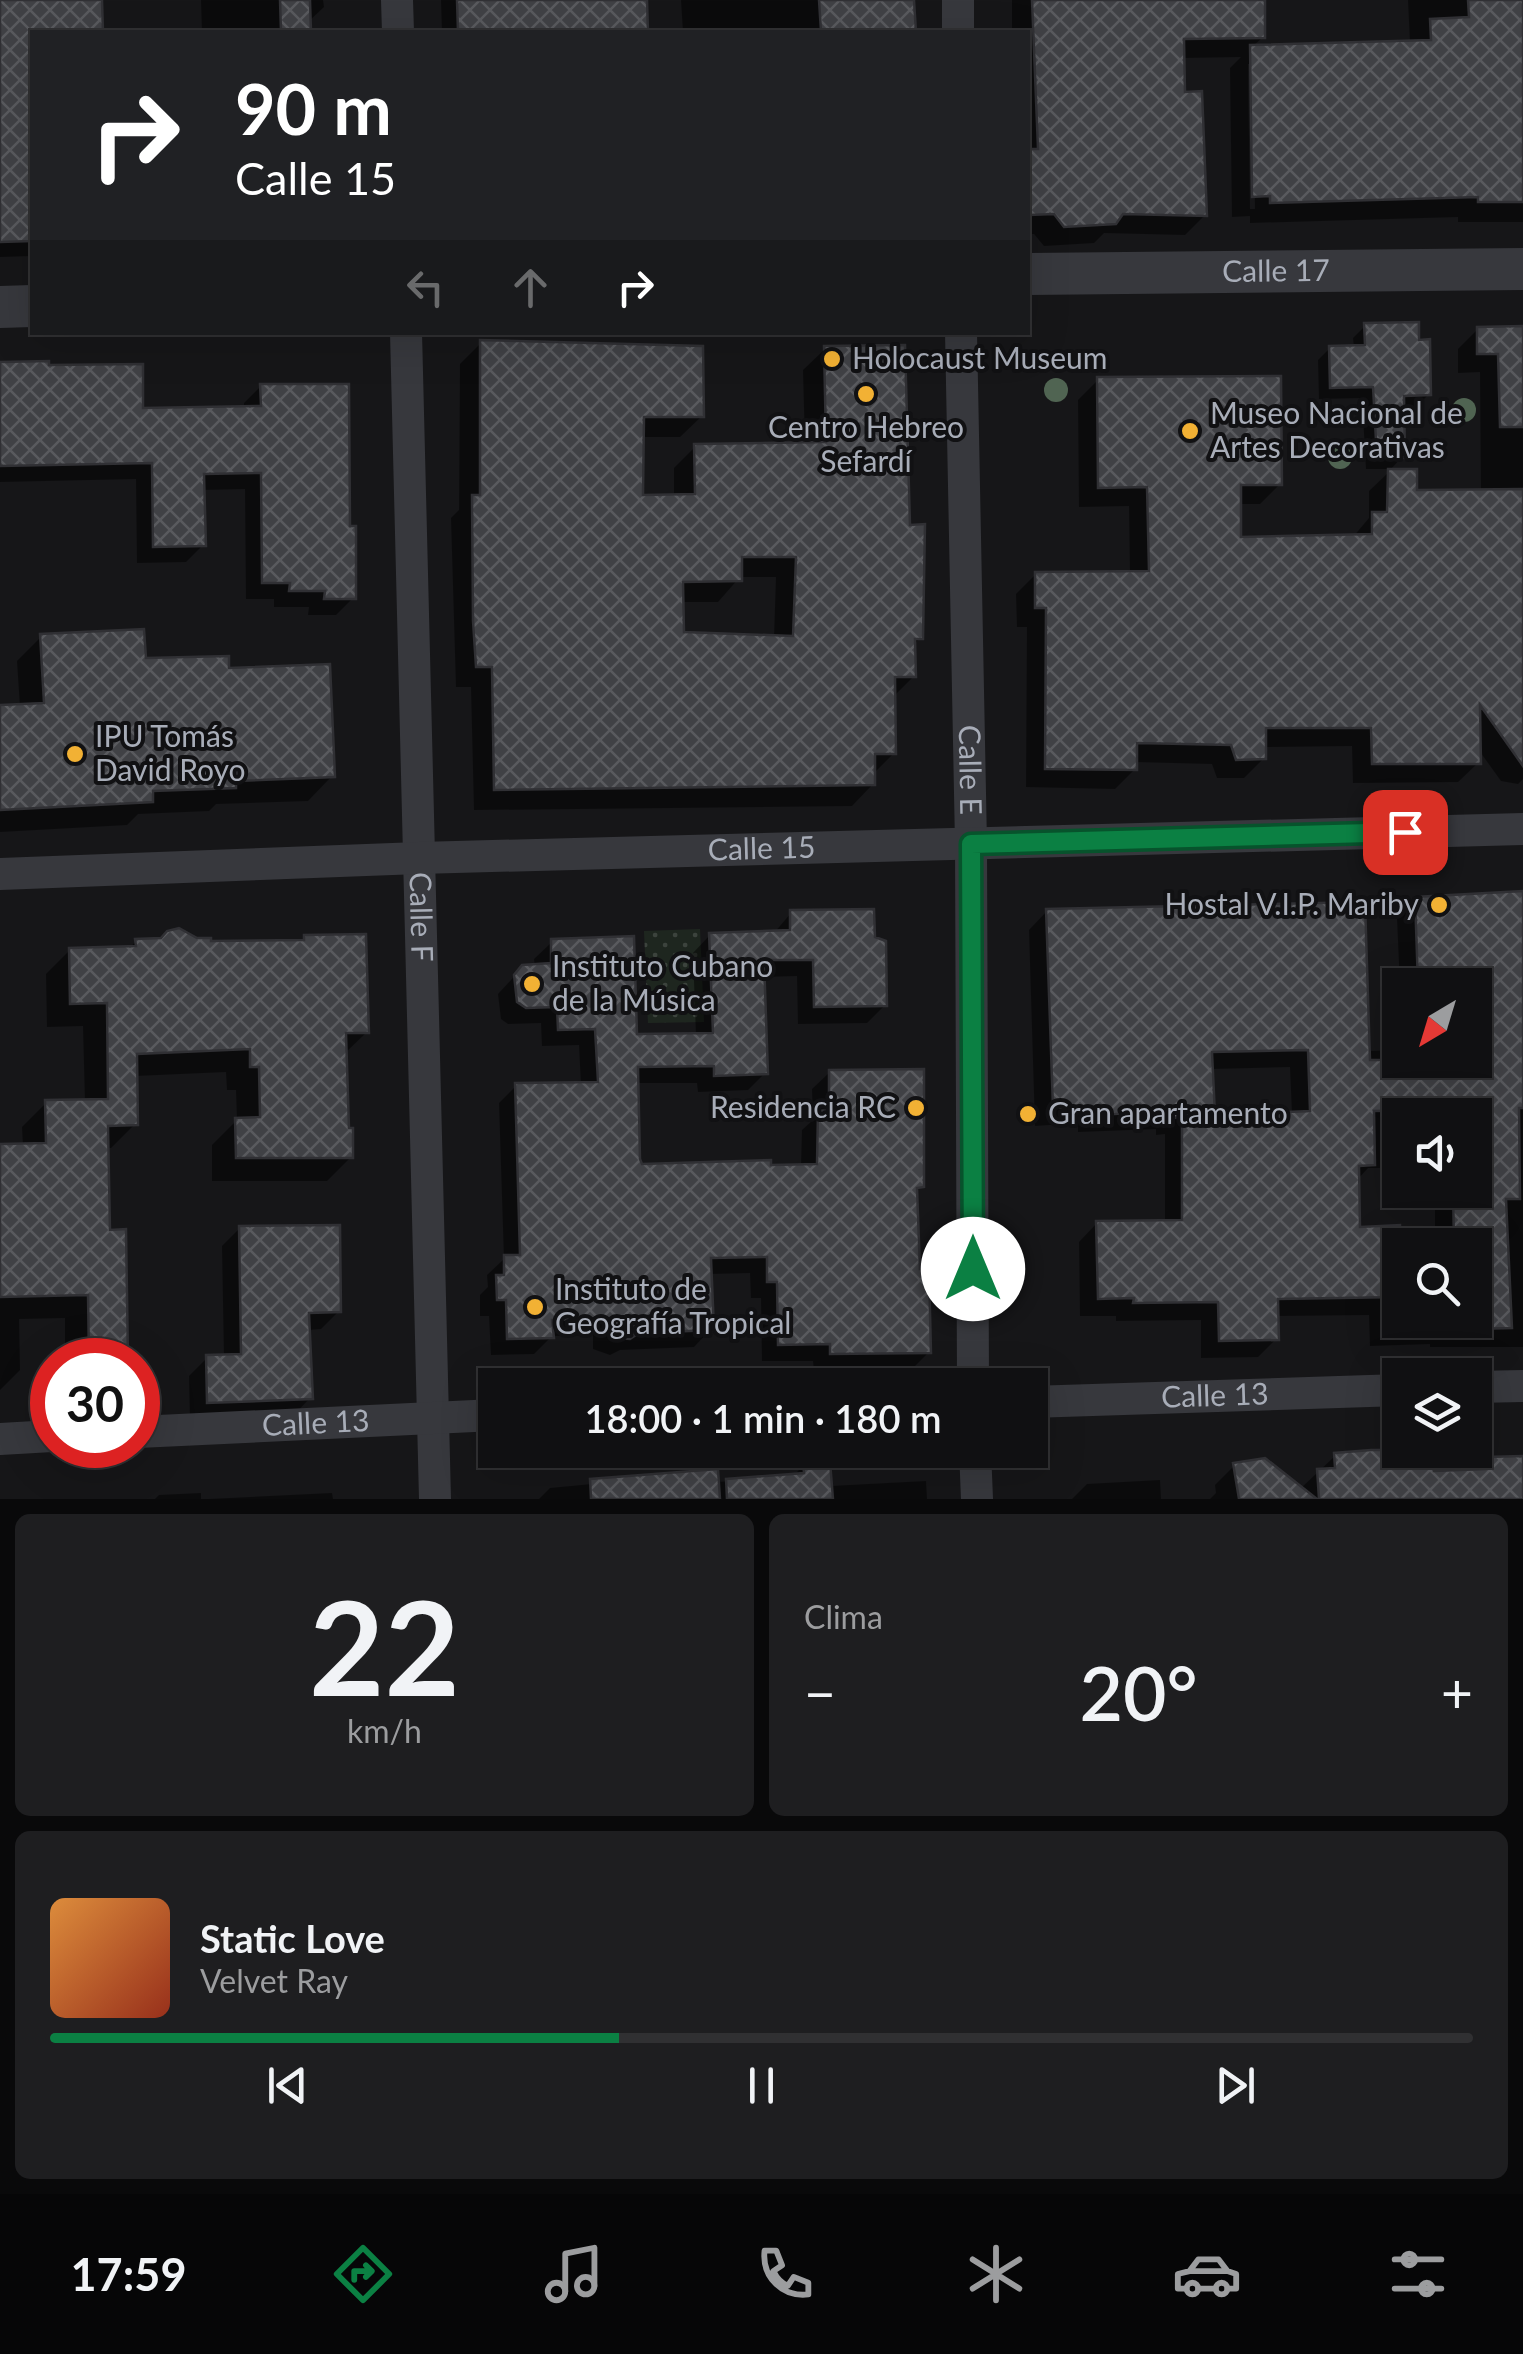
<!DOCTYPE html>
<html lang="es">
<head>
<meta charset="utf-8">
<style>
	body { margin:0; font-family:Lato,sans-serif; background:#1e1e20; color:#f1f3f6; height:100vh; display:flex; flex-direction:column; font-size:38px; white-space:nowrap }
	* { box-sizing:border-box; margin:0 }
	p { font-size:32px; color:#9c9d9f }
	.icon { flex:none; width:55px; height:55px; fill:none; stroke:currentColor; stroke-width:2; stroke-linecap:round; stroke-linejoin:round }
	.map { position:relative; height:1499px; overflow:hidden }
	.details { display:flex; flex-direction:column; gap:15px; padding:15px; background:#09090a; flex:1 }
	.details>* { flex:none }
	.banner { position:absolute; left:30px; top:30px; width:1000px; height:305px; border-radius:0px; box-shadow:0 10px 40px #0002,0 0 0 2px #303032; background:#202124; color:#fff; overflow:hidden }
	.needle { width:65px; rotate:218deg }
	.fabs { position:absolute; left:1382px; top:968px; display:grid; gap:20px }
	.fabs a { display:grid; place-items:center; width:110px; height:110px; border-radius:0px; background:#101012; box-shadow:0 10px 40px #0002,0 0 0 2px #303032; font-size:50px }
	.speed { position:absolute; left:30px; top:1338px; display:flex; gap:20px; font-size:50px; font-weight:700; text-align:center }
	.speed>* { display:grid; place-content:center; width:130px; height:130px; border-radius:50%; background:#101012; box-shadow:0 10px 40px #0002,0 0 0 2px #303032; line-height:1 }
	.speed .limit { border:15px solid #d22; background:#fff; color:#111 }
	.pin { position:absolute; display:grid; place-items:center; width:85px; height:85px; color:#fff; margin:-42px; border-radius:20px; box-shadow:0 5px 15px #0006 }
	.me { position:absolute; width:110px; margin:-55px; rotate:0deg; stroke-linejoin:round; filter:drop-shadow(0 0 8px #0008) }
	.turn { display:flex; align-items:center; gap:35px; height:210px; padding:0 40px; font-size:45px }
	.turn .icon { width:130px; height:130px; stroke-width:2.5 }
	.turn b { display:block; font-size:70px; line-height:85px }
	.lanes { display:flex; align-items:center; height:95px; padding:0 40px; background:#0003; justify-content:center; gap:50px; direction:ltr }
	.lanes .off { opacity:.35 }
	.big { font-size:75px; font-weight:600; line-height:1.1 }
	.details .widget { flex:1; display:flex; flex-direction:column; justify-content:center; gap:15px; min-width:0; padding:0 35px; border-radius:15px; background:#1e1e20 }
	.details .dial { align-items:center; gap:0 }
	.dial b { font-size:130px; line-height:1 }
	.song { display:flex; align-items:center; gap:30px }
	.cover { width:120px; height:120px; border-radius:15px; background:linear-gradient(135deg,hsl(30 70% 55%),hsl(10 70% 35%)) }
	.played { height:10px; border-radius:5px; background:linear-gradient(90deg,#0b8043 40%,#303032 40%) }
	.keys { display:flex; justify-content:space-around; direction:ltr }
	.heat { display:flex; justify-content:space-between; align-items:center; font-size:55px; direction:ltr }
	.details .tiles { flex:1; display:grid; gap:15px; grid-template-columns:1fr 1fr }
	.widget:last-child { grid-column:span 2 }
	.trip { position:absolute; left:478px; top:1368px; width:570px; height:100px; border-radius:0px; background:#101012; box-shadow:0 10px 40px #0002,0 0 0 2px #303032; font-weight:600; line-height:100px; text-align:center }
	.tabs { display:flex; height:160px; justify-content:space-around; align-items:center; background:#060607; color:#9c9d9f }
	.tabs .icon { width:70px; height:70px }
	.tabs .on { color:#0b8043 }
	.tabs b { font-size:45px; color:#f1f3f6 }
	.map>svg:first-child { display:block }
</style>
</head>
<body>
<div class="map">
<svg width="1523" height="1499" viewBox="0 0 1523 1499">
	<defs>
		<pattern id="grass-dots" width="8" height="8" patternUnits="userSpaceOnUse" patternTransform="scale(2.5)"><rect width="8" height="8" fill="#1e261f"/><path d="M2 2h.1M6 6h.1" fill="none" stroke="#3c433d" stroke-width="1.8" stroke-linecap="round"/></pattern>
		<pattern id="building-cross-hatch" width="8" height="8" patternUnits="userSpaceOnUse" patternTransform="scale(2.5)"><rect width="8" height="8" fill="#404145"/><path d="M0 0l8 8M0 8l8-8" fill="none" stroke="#595a5e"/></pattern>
	</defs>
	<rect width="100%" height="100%" fill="#161618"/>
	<path fill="url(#grass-dots)" d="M700,929L704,1022L648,1023L644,931Z"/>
	<path fill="#0007" fill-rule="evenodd" d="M0,0H99L100,32H32V256L0,257Z
		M191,0H323L324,7L308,22V32H202L201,0Z
		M441,0H644L645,32H442Z
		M681,0H911L912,32H683Z
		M1012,0H1262L1263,37L1252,47L1410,43L1408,0H1523V222H1458V217L1250,223V216L1232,217L1230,68L1241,57L1182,58V94L1205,215L1185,235L1104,233L1094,243L1044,246L1034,234H1028V32H1012ZM1248,64H1253L1255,209H1250Z
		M1365,326L1417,342L1429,394L1417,406H1402V457L1391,469H1366L1362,398L1319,399L1318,360L1330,348L1354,347L1353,338Z
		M1478,329H1523V779L1518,784L1501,781L1478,749V763L1458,782L1353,783L1352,746L1264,747V758L1244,778H1217L1212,764L1135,762V769L1115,789L1026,787L1027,627H1017L1016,594L1036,574H1130L1129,506L1079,507L1078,400L1098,380L1280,484L1260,504H1238L1239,540L1353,537L1369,518V491L1389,472L1415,493L1481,492L1480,372L1458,373V349Z
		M481,343L702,416L680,437H641V497H674V468L695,447L805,445L803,370L825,349L907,527L920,638L913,645L914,676L893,697L894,753L873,774V784L852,806L474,810L471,687H456L451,518L459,510L460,364ZM740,577H776L774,638L681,635V602H718Z
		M0,365L141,410L244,409V403L261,386L348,528L353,598L336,615H308L309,607H274V599H246L245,489L201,490L203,545L186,562L137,563L136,479L0,482Z
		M41,637L144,661L227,670L332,776L308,801L216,804L209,811L138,814L127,825L0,832V708L20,707L17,661Z
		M1523,894V1347H1430V1344L1370,1346L1369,1315L1276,1316V1339L1258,1357L1201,1358V1320L1116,1321V1316H1080L1079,1242L1097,1223H1165V1134L1156,1135V1129L1078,1132V1123L1035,1126L1029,930L1047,911L1368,1051L1400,1050V1060H1475V985L1400,986L1397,918L1416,900ZM1290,1067L1292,1114L1213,1118L1211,1069ZM1400,1115H1475V1190H1435V1226L1358,1229L1357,1180L1368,1168H1400ZM1400,1245H1475V1320H1400Z
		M791,913L872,939L885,1005L867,1023L798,1024L797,976L762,977L765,1073L748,1090L698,1092L697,1083H636L638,1159L640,1167L801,1166L802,1130L813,1120L812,1089L830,1072L921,1186L914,1193L918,1272L929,1352L912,1369L814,1370L813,1361H762L761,1298H751L750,1273L709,1274L711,1329L694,1347L620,1350L610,1355L593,1349V1335L552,1336L534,1354L491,1355L489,1316H480V1295L488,1287L487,1275L504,1259L499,1103L516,1086L581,1085L579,1045L542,1046L541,1023L508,1024L501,1019L498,994L523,967H535L534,959L552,942L635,1036L696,1035L693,953L710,935L774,933Z
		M305,937L367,1032L344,1054L351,1157L327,1181H212V1145L237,1120L236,1090H227L226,1072L135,1076V1124L111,1148H106L108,1232L126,1360H65V1318L19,1319L20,1370L0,1390V1146H23L22,1127L46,1103L85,1102L83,1026L47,1027L46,974L70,950L129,949L136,941L300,942Z
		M240,1228L339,1311L321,1329L308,1330L310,1398L292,1417L190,1420L189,1376L207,1358L224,1357L222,1246Z
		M1335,1456L1431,1474L1473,1472L1486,1459L1523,1458V1499H1210L1216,1493L1215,1485L1235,1465L1300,1489Z
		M804,1465L830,1486L926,1481L927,1499H539L550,1488L716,1472L717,1482L792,1477Z
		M1160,1480L1161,1499H1072L1087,1484Z
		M201,1493V1499H155L159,1495Z
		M332,1493L333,1499H209Z"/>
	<path fill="url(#building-cross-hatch)" stroke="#303034" stroke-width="2.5" fill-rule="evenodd" d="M0,0H102L103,32H32V241L0,242Z
		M280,0H310L311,32H281Z
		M457,0H647L648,32H458Z
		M819,0H914L916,32H821Z
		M1032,0H1265V38L1184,39L1185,92L1202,91L1207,216L1123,214L1116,224L1064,227L1054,214L1030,215L1029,149H1038Z
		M1468,0H1523V202H1478V197L1270,203V196L1252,197L1250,45L1431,40L1430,19L1469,17Z
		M1419,322V340L1430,339L1431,395L1404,396L1405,458H1377L1373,387L1330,388L1329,346L1365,345L1364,323Z
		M1523,326V427H1500L1498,354H1477V327Z
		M480,340L703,346L704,417H644L643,495L695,494L694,444L826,442L824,346L905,345L910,525L925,524L923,639H915L916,677H895L896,754H875V785L494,790L492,667H476L473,621L472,495H480ZM742,557H796L793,636L684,632L683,582L742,581Z
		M49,361V365L143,364V408L261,406L260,384H349L350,526H356V599H324L325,591H289L290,583H262L261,473L204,474L206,546L153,547L152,463L0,466V362Z
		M1281,376L1282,485H1241V537L1372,534V512H1387L1388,469H1417V490L1523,489V766L1480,705L1481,764H1372L1371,728H1266V759L1236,760L1231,745L1137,743V770L1045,769L1046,608H1035V572L1149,571L1147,487L1098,488L1097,377Z
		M144,629L146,658L229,656V668L330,664L335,777L236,781V788L153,791V802L0,810V705L44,703L40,634Z
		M1523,891V1108H1519L1520,1199H1506L1512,1328L1475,1329V1245H1454L1453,1190H1475V1109L1374,1111L1375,1165L1359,1166L1360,1227L1400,1225V1297L1278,1299L1279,1340L1219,1341L1218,1302L1133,1303L1134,1298L1098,1299L1096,1221L1182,1220V1117L1173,1118V1111L1096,1115V1106L1053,1108L1046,909L1365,902L1370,1060H1475V985H1418L1415,897ZM1308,1050L1310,1111L1215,1115L1212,1052Z
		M874,909L875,937L886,941L887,1006L814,1007L813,960H764L768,1074L714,1076V1066L638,1067L640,1159L642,1164L771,1160V1165L817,1164L818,1111L829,1110V1070L924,1069V1187L917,1188L920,1269H929L931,1353L830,1354V1344L778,1345L777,1282H767V1257L711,1258L714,1330L639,1333L630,1339L620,1338L610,1331L609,1318L552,1320L554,1338L507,1339L506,1300H497L496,1275H504V1255H520L515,1083L598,1082L595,1029L558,1030L557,1007L526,1008L517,1002L514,975L522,965L551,963V939L634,936L637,1034L713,1033L709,933L790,930V910Z
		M179,928L197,938H211V941L304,940V935L366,934L369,1033H346L349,1128H353V1158H236L235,1118L260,1117L259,1067H250V1049L137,1054L138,1125L108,1126L110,1230L126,1229L128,1360H89L88,1295L0,1297V1144L46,1143L45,1100L108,1099L107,1003L70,1004L69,948L136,946L135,939L161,938L167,931Z
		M340,1225L341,1312L309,1313L313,1399L207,1403L206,1355L241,1354L239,1226Z
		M1371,1450H1433L1434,1471L1485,1469V1457L1523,1456V1499H1319L1317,1469L1335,1468L1334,1453Z
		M1265,1458L1317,1499H1239L1233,1463Z
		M830,1461L833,1499H727L726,1479L804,1473L803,1462Z
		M718,1469L720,1499H591L590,1479Z"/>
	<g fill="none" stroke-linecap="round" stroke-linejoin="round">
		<g stroke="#37383d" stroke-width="32">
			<path d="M397,0L398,32"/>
			<path d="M958,0V32"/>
			<path id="s1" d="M406,332L435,1499"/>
			<path id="s2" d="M961,332L971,844L973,1385"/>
			<path id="s3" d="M0,874L419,858L1523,829"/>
			<path d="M1475,1387L1523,1386"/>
			<path id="s4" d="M1030,1402L1400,1390"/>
			<path id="s5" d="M138,1432L495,1415"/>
			<path d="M0,1439L52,1436"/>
			<path d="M975,1450L977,1499"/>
		</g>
		<g stroke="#37383d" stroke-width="42">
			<path id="s6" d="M1028,274L1523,269"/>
			<path d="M0,307L32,306"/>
		</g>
	</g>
	<g fill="#506452">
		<circle cx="1056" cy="390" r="12"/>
		<circle cx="1464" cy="410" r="12"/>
		<circle cx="1340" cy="457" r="12"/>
	</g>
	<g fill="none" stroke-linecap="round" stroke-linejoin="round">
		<defs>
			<path id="route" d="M973,1269L971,844L1405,832"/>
		</defs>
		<use href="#route" stroke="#07532c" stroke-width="25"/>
		<use href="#route" stroke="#0b8043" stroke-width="18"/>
	</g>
	<g fill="#f2b134" stroke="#111113" stroke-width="4">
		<circle cx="832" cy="359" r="10"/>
		<circle cx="866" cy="394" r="10"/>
		<circle cx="1190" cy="431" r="10"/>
		<circle cx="75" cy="754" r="10"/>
		<circle cx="1439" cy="905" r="10"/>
		<circle cx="532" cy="984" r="10"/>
		<circle cx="916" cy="1108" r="10"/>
		<circle cx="1028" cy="1114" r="10"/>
		<circle cx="535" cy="1307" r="10"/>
	</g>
	<g text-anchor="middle" stroke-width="8" stroke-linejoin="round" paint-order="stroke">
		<g font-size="30" fill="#a8adb8" stroke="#111113">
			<text dy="10" stroke="none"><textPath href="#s6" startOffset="248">Calle 17</textPath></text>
			<text dy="10" stroke="none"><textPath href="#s2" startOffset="438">Calle E</textPath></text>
			<text dy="10" stroke="none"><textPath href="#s3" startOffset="762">Calle 15</textPath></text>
			<text dy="10" stroke="none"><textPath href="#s1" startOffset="585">Calle F</textPath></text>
			<text dy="10" stroke="none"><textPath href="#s4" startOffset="185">Calle 13</textPath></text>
			<text dy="10" stroke="none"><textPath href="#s5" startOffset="178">Calle 13</textPath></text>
		</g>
		<g font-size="30" fill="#a8adb8" stroke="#111113" text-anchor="start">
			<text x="852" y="369">Holocaust Museum</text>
			<text x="1210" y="424">Museo Nacional de<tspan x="1210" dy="34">Artes Decorativas</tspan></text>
			<text x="866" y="438" text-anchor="middle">Centro Hebreo<tspan x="866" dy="34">Sefardí</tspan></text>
			<text x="95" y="747">IPU Tomás<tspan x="95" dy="34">David Royo</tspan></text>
			<text x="1419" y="915" text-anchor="end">Hostal V.I.P. Mariby</text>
			<text x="552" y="977">Instituto Cubano<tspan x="552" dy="34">de la Música</tspan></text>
			<text x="896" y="1118" text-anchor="end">Residencia RC</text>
			<text x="1048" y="1124">Gran apartamento</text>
			<text x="555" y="1300">Instituto de<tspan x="555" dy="34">Geografía Tropical</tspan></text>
		</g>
	</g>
</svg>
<div class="fabs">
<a><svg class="needle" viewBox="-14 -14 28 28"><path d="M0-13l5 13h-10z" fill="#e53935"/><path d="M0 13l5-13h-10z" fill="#9c9d9f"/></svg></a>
<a><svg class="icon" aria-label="sound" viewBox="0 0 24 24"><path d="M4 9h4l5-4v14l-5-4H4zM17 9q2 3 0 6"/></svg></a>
<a><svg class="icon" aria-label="search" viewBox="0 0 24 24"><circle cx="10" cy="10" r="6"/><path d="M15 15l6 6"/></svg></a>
<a><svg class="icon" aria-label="layers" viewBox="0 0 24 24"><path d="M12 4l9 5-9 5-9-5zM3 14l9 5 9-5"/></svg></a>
</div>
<div class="speed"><div class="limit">30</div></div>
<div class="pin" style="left:1405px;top:832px;background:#d93025"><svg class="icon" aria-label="arrive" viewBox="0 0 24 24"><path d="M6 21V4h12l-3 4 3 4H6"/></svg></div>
<svg class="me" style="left:973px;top:1269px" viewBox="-20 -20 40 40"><circle r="19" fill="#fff"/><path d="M0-13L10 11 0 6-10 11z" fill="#0b8043"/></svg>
<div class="trip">18:00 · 1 min · 180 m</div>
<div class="banner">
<div class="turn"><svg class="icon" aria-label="right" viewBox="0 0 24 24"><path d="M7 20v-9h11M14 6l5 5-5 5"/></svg><div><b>90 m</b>Calle 15</div></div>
<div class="lanes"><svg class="icon off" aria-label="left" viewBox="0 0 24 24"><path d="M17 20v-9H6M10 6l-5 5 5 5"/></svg><svg class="icon off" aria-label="ahead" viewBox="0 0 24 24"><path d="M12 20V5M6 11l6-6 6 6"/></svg><svg class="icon" aria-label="right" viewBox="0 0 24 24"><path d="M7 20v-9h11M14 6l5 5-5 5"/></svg></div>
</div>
</div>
<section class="details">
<div class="tiles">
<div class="widget dial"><b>22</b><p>km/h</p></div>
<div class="widget"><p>Clima</p>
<div class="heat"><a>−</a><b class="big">20°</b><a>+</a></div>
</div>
<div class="widget">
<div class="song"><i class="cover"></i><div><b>Static Love</b><p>Velvet Ray</p></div></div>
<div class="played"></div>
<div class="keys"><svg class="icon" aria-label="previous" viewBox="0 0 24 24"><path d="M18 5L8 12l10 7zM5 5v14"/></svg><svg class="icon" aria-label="pause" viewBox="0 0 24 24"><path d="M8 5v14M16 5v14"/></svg><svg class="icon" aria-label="next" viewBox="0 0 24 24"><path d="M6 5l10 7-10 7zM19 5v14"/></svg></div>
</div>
</div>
</section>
<nav class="tabs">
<b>17:59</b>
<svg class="icon on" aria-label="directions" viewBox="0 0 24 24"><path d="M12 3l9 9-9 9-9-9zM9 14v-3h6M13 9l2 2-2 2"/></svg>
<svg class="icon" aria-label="music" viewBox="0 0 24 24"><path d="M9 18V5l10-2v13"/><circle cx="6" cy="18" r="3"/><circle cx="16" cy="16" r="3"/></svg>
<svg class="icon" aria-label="phone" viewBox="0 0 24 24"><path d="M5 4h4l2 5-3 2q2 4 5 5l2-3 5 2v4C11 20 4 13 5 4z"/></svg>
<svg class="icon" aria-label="climate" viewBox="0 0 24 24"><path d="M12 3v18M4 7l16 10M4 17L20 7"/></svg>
<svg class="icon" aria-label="car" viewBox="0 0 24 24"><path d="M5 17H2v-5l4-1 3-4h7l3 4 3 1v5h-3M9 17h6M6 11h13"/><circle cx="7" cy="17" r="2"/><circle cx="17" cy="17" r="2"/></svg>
<svg class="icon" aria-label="filters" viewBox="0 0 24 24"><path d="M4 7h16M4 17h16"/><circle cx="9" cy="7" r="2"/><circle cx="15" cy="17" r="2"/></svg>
</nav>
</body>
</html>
